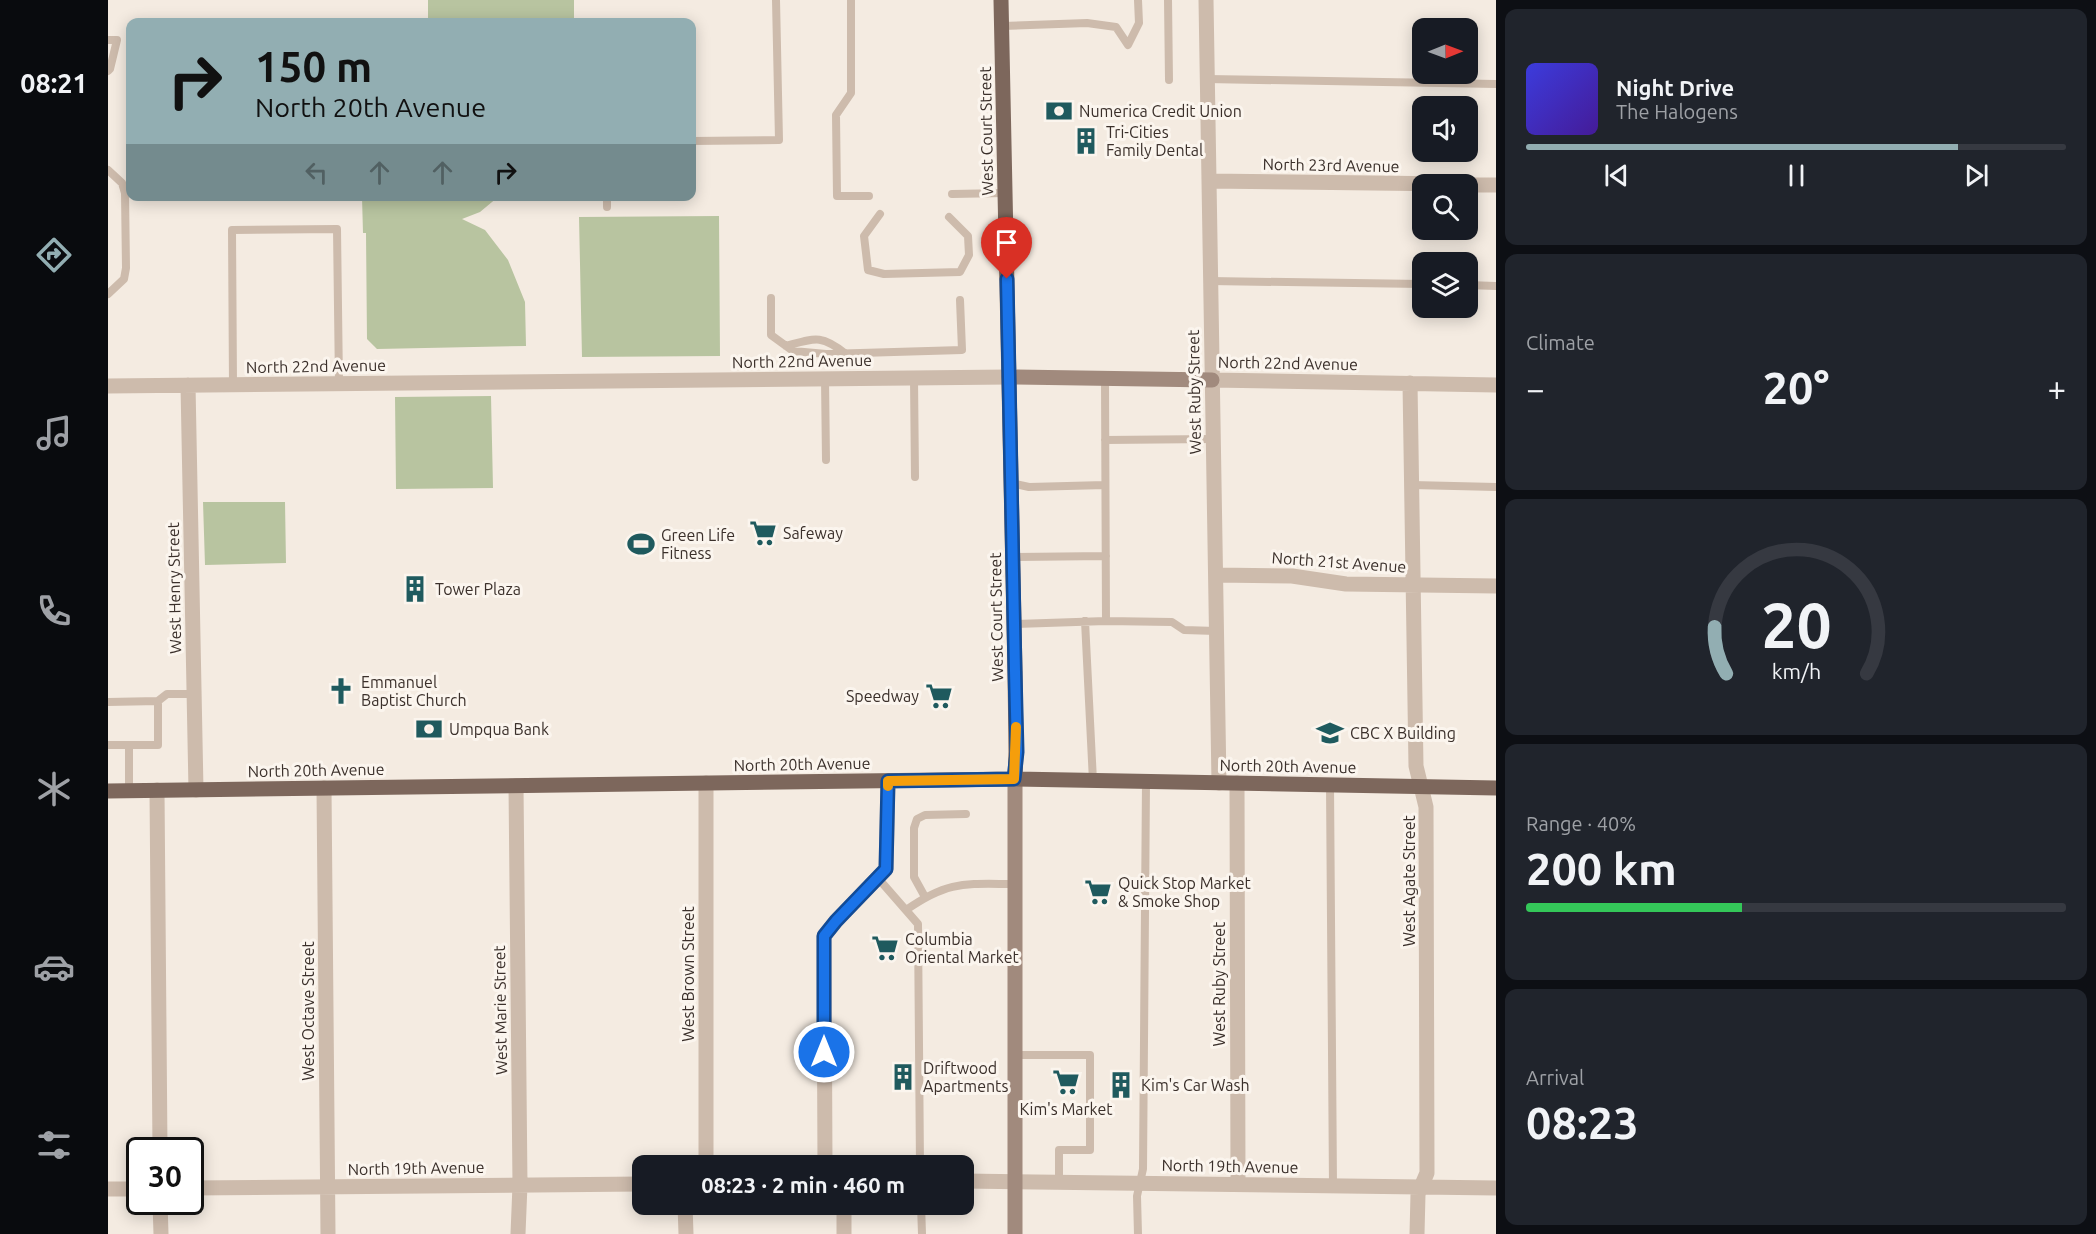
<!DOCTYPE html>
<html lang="en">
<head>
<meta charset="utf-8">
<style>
	body { margin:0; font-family:Ubuntu,sans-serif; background:#20242c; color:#f1f3f6; height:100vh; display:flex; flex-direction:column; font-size:22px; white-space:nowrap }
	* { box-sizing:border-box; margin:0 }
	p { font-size:20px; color:#9ea1a6 }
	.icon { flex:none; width:33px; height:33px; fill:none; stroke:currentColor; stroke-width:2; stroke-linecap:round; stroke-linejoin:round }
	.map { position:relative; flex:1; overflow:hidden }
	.side { display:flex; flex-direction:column; gap:9px; padding:9px; background:#0d0f14; width:600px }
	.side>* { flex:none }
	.hud { position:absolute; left:18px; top:18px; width:570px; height:183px; border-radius:12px; box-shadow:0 3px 15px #0003; background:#92aeb2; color:#111; overflow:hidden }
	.needle { width:39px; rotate:89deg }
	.controls { position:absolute; left:1304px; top:18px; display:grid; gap:12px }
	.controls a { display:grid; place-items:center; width:66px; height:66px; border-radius:12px; background:#171b24; box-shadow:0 3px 15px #0003; font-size:30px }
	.speed { position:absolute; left:18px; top:1137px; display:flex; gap:12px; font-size:30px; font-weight:700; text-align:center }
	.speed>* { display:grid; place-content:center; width:78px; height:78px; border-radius:50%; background:#171b24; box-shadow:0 3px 15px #0003; line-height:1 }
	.speed .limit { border:3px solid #111; border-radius:9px; background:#fff; color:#111 }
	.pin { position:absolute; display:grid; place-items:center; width:51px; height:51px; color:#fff; margin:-62px -26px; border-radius:50% 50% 50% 0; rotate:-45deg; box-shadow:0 0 6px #0007 }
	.pin .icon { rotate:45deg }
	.me { position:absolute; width:66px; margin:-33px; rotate:0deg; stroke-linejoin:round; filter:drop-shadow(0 0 4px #0008) }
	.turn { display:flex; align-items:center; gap:21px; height:126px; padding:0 30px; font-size:27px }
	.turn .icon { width:78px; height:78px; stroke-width:2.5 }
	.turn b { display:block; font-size:42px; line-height:51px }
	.lanes { display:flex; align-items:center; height:57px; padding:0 30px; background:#0003; justify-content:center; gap:30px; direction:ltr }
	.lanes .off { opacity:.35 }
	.big { font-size:45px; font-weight:700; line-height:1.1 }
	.side .card { flex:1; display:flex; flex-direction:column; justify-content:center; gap:9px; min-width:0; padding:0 21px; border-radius:12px; background:#20242c }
	.side .dial { align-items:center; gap:0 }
	.dial svg { height:156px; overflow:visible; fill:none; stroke:#363941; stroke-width:7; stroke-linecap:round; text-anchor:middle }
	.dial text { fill:#f1f3f6; stroke:none }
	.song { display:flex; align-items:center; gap:18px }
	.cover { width:72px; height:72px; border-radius:9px; background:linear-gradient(135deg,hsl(240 70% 55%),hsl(260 70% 35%)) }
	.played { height:6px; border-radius:3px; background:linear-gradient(90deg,#92aeb2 80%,#363941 80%) }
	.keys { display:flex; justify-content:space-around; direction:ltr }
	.heat { display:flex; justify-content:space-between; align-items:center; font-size:33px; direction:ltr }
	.charge { height:9px; border-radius:4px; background:linear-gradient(90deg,#34c759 40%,#363941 0) }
	.trip { position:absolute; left:524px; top:1155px; width:342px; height:60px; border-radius:12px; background:#171b24; box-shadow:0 3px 15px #0003; font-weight:700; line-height:60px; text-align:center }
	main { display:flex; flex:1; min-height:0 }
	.menu { display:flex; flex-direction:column; width:108px; justify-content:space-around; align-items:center; background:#090b0e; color:#9ea1a6 }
	.menu .icon { width:42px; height:42px }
	.menu .selected { color:#92aeb2 }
	.menu b { font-size:27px; color:#f1f3f6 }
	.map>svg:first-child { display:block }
</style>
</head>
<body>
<main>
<nav class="menu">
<b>08:21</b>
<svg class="icon selected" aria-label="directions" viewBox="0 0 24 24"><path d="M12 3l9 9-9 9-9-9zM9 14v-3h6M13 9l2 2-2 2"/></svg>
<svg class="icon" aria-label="music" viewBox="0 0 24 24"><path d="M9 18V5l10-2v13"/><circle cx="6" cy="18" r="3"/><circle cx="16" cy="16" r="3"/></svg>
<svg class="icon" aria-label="phone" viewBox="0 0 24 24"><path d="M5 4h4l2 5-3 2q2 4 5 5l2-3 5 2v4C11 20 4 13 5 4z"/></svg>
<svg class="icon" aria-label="climate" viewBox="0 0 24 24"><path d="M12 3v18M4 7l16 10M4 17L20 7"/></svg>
<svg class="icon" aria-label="car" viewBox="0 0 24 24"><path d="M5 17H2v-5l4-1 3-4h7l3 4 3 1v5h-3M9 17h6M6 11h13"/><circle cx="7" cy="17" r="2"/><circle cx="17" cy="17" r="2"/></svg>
<svg class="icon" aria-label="filters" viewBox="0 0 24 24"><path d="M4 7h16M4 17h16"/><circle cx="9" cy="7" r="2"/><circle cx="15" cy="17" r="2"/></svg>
</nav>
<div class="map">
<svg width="1388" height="1234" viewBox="0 0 1388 1234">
	<rect width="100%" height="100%" fill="#f4ebe1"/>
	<path fill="#b8c4a0" d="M320,0H466V22H320Z
		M254,197H390L372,212L354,219L377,230L400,260L417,302L418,346L269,349L259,339L258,233H255Z
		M611,216L612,356L474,357L471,217Z
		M383,396L385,488L288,489L287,397Z
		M177,502L178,563L97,565L95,502Z"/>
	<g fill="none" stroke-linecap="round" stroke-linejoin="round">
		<path stroke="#cdbbac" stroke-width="8" d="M743,0V93L728,115L729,196H761
			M1060,0L1061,80
			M894,26L979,23L1008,27L1020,45L1031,23L1030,0
			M0,40H9L2,69L0,71
			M1099,79L1388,84
			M584,141L671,140L668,0
			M0,170L14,183L17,193L18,268L16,279L0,294
			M844,194L897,193
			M499,196V207
			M772,214L756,236L760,270L776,274L852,272L861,255L860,236L841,217
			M1102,281L1314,284
			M1359,285L1388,286
			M663,298V335L685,351L718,354L854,350L852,300
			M678,346C707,338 713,334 738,354
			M806,378L807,477
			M717,379L718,460
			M997,379L998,621
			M125,385L124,230L229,229L231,384
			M997,440L1105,439
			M903,483L921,487L997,485
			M1304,485L1388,487
			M905,557L998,556
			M977,621L985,781
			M906,624L998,621L1064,622L1076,630L1108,631
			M50,701L59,694H86
			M0,702L50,701V745H0
			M21,745V791
			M1222,785L1225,1186
			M769,877L810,924L812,1166
			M817,897L806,877V828L809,819L817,815L858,814
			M798,910C841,880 857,884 907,884
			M907,1055H982V1150H951V1181
			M813,1204L814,1234
			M1030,1234L1029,1196L1035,1169L1038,782"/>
		<path stroke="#cdbbac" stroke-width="15" d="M1098,0L1111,783
			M1101,181L1346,184
			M1359,185H1388
			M1104,380L1388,385
			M1302,383L1308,766L1318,807L1319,1173L1310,1194L1309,1234
			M80,385L88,790
			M0,386L901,377
			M1108,575L1184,576L1238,584L1388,586
			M598,783V1166
			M1129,783L1130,1184
			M408,786L412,1185L410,1234
			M216,788L220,1234
			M49,790L52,1150
			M717,1166L716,936L728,921L778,869L780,781
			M855,1181L1388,1188
			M82,1188L534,1184
			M0,1189H32
			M52,1202L53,1234
			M577,1204L578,1234
			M736,1204V1234"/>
		<path stroke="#a18a7d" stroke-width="15" d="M901,377L1104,380
			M907,779V1234"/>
		<path stroke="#7d675c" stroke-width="15" d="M893,0L907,671L908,752L907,779
			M0,791L907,779L1388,788"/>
	</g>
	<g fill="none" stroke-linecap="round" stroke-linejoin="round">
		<defs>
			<path id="route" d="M716,1052V936L728,921L778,869L780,781L906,779L909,752L907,671L899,279"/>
		</defs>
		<use href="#route" stroke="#114b97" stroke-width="15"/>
		<use href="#route" stroke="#1a73e8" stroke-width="10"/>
		<path stroke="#f59e0b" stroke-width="10" d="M780,786V781L906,779L908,727"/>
	</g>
	<defs>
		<symbol id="bank-bare" viewBox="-9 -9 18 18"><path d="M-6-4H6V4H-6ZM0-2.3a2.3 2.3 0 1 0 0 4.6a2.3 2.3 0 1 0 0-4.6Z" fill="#1f5a5e" stroke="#fbf5ee" stroke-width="2.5" paint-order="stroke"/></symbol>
		<symbol id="building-bare" viewBox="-9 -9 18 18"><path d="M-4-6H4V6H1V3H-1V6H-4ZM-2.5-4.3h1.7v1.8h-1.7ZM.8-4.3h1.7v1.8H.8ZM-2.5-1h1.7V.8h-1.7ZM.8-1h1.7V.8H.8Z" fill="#1f5a5e" stroke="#fbf5ee" stroke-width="2.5" paint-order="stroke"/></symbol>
		<symbol id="supermarket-bare" viewBox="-9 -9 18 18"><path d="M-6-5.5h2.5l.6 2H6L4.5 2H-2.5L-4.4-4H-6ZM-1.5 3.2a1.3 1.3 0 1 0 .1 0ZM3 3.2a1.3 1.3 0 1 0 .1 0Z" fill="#1f5a5e" stroke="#fbf5ee" stroke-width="2.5" paint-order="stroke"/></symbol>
		<symbol id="stadium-bare" viewBox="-9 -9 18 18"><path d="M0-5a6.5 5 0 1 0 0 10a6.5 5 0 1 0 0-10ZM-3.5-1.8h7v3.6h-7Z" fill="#1f5a5e" stroke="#fbf5ee" stroke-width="2.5" paint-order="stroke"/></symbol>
		<symbol id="church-bare" viewBox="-9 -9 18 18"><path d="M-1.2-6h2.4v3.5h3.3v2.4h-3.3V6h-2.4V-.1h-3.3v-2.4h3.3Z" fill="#1f5a5e" stroke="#fbf5ee" stroke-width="2.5" paint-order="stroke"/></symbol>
		<symbol id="university-bare" viewBox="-9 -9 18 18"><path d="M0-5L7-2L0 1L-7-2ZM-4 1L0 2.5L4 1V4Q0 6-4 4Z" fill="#1f5a5e" stroke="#fbf5ee" stroke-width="2.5" paint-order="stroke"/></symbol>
	</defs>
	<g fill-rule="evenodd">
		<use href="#bank-bare" x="932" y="92" width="38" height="38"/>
		<use href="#building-bare" x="959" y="122" width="38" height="38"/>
		<use href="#supermarket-bare" x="636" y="514" width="38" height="38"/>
		<use href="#stadium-bare" x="514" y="525" width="38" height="38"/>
		<use href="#building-bare" x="288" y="570" width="38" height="38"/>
		<use href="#church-bare" x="214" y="672" width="38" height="38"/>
		<use href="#supermarket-bare" x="812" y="677" width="38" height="38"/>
		<use href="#bank-bare" x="302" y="710" width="38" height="38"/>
		<use href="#university-bare" x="1203" y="714" width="38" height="38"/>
		<use href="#supermarket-bare" x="971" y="873" width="38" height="38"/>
		<use href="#supermarket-bare" x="758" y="929" width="38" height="38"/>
		<use href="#building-bare" x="776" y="1058" width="38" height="38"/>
		<use href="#supermarket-bare" x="939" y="1063" width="38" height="38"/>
		<use href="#building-bare" x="994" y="1066" width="38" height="38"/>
	</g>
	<g text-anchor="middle" stroke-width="6" stroke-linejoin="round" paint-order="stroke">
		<g font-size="16" fill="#3b302b" stroke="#fbf5ee" text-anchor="start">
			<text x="971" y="117">Numerica Credit Union</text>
			<text x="998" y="138">Tri-Cities<tspan x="998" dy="18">Family Dental</tspan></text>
			<text x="675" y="539">Safeway</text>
			<text x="553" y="541">Green Life<tspan x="553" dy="18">Fitness</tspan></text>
			<text x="327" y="595">Tower Plaza</text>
			<text x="253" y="688">Emmanuel<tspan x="253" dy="18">Baptist Church</tspan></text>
			<text x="811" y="702" text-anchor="end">Speedway</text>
			<text x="341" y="735">Umpqua Bank</text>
			<text x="1242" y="739">CBC X Building</text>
			<text x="1010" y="889">Quick Stop Market<tspan x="1010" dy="18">&amp; Smoke Shop</tspan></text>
			<text x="797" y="945">Columbia<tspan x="797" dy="18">Oriental Market</tspan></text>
			<text x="815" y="1074">Driftwood<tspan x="815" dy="18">Apartments</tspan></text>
			<text x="1033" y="1091">Kim's Car Wash</text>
			<text x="958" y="1115" text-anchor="middle">Kim's Market</text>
		</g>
		<g font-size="16" fill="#3b302b" stroke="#fbf5ee">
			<text transform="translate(878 131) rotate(-91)" y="6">West Court Street</text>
			<text transform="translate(1223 165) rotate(1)" y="6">North 23rd Avenue</text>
			<text transform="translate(694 361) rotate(-1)" y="6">North 22nd Avenue</text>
			<text transform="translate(1180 363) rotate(1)" y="6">North 22nd Avenue</text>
			<text transform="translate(208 366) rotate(-1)" y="6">North 22nd Avenue</text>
			<text transform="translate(1086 392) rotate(-91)" y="6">West Ruby Street</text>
			<text transform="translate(1231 562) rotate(4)" y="6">North 21st Avenue</text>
			<text transform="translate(66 588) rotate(-91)" y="6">West Henry Street</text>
			<text transform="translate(888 617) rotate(-91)" y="6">West Court Street</text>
			<text transform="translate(694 764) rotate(-1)" y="6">North 20th Avenue</text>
			<text transform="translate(1180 766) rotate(1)" y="6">North 20th Avenue</text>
			<text transform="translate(208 770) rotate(-1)" y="6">North 20th Avenue</text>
			<text transform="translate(1301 881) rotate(-90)" y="6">West Agate Street</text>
			<text transform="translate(580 974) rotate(-90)" y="6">West Brown Street</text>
			<text transform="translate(1111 984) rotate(-90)" y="6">West Ruby Street</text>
			<text transform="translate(392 1010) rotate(-91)" y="6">West Marie Street</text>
			<text transform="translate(200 1011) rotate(-90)" y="6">West Octave Street</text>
			<text transform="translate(1122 1166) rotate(1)" y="6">North 19th Avenue</text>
			<text transform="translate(308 1168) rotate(-1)" y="6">North 19th Avenue</text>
		</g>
	</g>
</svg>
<div class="controls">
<a><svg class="needle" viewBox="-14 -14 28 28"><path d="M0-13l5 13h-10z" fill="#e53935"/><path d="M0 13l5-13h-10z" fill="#9ea1a6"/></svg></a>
<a><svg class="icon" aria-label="sound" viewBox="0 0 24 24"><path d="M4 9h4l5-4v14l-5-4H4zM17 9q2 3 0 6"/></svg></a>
<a><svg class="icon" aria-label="search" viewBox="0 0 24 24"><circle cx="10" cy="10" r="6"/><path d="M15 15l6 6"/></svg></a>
<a><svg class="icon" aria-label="layers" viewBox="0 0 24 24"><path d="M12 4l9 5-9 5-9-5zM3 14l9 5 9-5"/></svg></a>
</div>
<div class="speed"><div class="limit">30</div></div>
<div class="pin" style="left:899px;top:279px;background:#d93025"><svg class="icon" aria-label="arrive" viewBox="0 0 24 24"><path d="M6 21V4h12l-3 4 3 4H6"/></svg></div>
<svg class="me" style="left:716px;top:1052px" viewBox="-20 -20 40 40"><circle r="17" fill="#1a73e8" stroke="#fff" stroke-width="3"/><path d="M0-11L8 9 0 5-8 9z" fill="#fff"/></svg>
<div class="trip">08:23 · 2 min · 460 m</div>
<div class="hud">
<div class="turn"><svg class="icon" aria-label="right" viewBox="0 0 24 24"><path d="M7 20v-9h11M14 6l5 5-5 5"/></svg><div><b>150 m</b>North 20th Avenue</div></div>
<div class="lanes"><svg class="icon off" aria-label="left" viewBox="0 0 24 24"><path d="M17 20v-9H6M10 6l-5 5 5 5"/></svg><svg class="icon off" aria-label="ahead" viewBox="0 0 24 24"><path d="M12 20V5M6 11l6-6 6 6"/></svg><svg class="icon off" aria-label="ahead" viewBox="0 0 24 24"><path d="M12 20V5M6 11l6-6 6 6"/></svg><svg class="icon" aria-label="right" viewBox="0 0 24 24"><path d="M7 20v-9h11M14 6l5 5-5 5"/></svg></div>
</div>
</div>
<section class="side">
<div class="card">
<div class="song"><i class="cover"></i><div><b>Night Drive</b><p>The Halogens</p></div></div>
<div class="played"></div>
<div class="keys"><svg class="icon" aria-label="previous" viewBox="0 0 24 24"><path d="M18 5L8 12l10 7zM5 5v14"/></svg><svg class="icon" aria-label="pause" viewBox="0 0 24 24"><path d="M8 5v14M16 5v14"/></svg><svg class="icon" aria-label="next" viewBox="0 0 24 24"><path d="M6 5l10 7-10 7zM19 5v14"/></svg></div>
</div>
<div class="card"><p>Climate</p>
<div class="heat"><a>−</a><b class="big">20°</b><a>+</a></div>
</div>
<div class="card dial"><svg viewBox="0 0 100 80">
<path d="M14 69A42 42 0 1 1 86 69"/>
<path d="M14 69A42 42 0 0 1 8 45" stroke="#92aeb2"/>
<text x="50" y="56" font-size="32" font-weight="700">20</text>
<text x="50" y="72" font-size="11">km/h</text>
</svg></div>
<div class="card"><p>Range · 40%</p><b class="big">200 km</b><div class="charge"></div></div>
<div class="card"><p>Arrival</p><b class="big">08:23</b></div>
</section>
</main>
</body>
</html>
